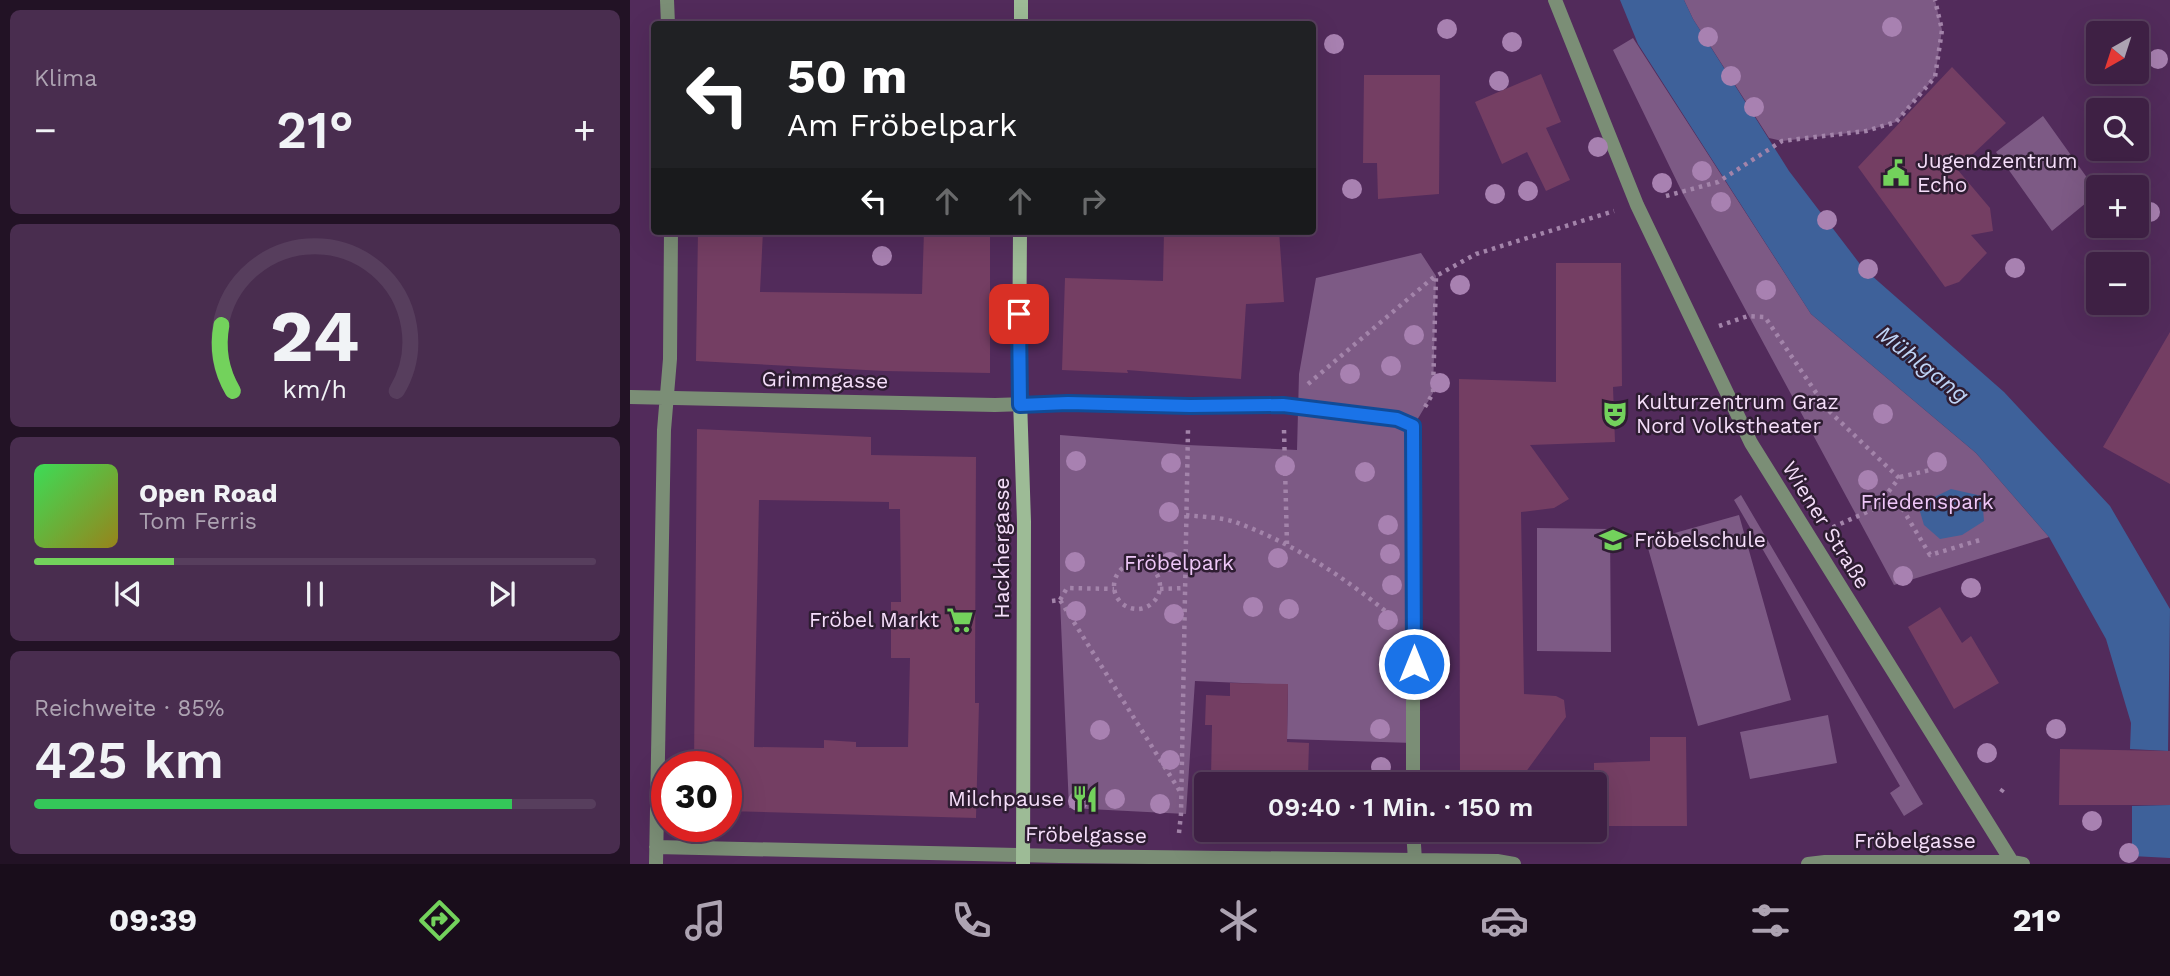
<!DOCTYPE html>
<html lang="de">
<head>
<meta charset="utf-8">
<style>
	body { margin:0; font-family:"Work Sans",sans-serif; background:#492d4f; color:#f1f3f6; height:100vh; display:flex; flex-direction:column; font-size:26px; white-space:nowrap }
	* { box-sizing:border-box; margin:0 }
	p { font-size:23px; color:#ada3b2 }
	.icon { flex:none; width:38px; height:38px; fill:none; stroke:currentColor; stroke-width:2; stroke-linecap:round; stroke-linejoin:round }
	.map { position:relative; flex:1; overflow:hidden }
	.side { display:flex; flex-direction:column; gap:10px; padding:10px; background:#221225; width:630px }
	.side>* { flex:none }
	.guide { position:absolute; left:21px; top:21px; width:665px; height:214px; border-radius:7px; box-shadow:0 7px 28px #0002,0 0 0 2px #573e5d; background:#202124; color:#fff; overflow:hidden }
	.needle { width:46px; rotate:219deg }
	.controls { position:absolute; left:1456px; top:21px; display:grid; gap:14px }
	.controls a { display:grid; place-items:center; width:63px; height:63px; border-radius:7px; background:#3e2044; box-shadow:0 7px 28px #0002,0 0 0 2px #573e5d; font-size:35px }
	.speed { position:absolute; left:21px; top:751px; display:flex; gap:14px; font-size:35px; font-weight:700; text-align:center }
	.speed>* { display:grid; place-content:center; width:91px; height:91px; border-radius:50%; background:#3e2044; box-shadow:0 7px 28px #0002,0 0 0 2px #573e5d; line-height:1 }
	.speed .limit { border:10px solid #d22; background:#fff; color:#111 }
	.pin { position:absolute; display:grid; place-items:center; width:60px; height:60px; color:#fff; margin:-30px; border-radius:14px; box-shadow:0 4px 10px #0006 }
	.me { position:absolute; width:77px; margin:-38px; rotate:0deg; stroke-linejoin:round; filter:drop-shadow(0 0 5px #0008) }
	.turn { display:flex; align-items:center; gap:24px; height:147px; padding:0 21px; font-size:32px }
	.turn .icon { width:91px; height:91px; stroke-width:2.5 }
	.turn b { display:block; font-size:49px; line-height:60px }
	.lanes { display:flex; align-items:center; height:66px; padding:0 21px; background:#0003; justify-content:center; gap:35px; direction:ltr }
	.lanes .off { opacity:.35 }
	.big { font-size:52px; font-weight:600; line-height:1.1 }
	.side .card { flex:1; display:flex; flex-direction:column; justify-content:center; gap:10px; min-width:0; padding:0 24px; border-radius:10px; background:#492d4f }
	.side .dial { align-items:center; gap:0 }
	.dial svg { height:182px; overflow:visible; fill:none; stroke:#573e5d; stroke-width:7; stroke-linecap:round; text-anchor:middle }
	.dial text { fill:#f1f3f6; stroke:none }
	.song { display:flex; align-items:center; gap:21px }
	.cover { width:84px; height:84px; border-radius:10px; background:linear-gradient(135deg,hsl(130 70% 55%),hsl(50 70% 35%)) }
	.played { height:7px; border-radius:4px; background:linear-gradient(90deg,#73d25c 25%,#573e5d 25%) }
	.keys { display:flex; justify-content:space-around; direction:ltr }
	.heat { display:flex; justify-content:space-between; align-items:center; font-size:38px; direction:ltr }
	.charge { height:10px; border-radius:5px; background:linear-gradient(90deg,#34c759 85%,#573e5d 0) }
	.trip { position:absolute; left:564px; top:772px; width:413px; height:70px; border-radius:7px; background:#3e2044; box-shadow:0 7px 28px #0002,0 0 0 2px #573e5d; font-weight:600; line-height:70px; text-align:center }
	.tabs { display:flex; height:112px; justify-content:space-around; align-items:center; background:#190d1b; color:#ada3b2 }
	.tabs .icon { width:49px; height:49px }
	.tabs .current { color:#73d25c }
	.tabs b { font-size:32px; color:#f1f3f6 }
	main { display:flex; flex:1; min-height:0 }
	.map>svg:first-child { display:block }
</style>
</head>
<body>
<main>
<section class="side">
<div class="card"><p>Klima</p>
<div class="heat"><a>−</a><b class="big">21°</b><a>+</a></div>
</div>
<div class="card dial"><svg viewBox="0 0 100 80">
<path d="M14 69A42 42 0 1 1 86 69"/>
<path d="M14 69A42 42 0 0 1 9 40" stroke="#73d25c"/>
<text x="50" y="56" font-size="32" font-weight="700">24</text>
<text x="50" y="72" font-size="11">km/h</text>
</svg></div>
<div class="card">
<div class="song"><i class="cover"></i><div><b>Open Road</b><p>Tom Ferris</p></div></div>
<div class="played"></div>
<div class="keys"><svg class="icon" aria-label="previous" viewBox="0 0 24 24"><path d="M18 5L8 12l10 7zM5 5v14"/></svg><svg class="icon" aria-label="pause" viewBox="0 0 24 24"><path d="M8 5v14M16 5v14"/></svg><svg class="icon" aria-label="next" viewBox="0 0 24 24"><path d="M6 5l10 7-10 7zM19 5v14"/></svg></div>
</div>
<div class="card"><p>Reichweite · 85%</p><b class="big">425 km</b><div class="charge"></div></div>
</section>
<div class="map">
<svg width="1540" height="864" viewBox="0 0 1540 864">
	<rect width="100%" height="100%" fill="#522b5b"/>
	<path fill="#7d5a85" d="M1054,0H1305L1312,30L1305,77L1266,122L1236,131L1152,141L1139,138L1063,19Z
		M1003,38L1181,314L1346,453L1419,537L1264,585L1052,192L983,50Z
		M1413,116L1468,193L1422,231L1366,152Z
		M791,253L806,276L803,393L783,427V743L657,739L658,685L565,681L556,814L439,808L430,600V435L557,445L667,450L669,374L686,278Z
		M1111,495L1293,804L1274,816L1260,793L1270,786L1104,500Z
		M1109,515L1161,700L1068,726L1016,541Z
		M907,528L980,529L981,652L907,651Z
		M1198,715L1207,763L1120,779L1110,732Z"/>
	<path fill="#3e619a" d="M990,0H1054L1063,19L1159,171L1233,268L1374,392L1480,506L1540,609L1538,751L1500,749L1501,723L1476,639L1419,537L1346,453L1181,314L1008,44Z
		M1321,489L1352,496L1354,521L1332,535L1310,539L1294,525L1288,505Z
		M1540,805V864H1502V806Z"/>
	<path fill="#522b5b" d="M1502,856L1540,858V864H1499Z"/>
	<path fill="#743e63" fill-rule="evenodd" d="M1322,67L1376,123L1327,169L1360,208L1363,231L1341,235L1357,253L1329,282L1315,287L1228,167Z
		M911,74L931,122L916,128L940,180L916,191L897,152L872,164L845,102Z
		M734,75H810L809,194L748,199L747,163H733Z
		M68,231H133L130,292L292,294L294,231H360V373L254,371L66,361Z
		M534,231H649L654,302L616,304L611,379L497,370L498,373L432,370L435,278L533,281Z
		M926,263H991L992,386L983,387L985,442L900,445L939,499L924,508L891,512L894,694L926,696L934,700L936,717L887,784H830L829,379L926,382Z
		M1540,332V484L1473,447Z
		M67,429L241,437V455L346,457L345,676V703H349L346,818L96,811V766H64ZM129,500L259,502V509H270L271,602H261V658H280L278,747H226V742L194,740V748L124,747Z
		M1310,607L1332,643L1341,636L1369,683L1324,709L1278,627Z
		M600,683L658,684L657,742L679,743L678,777L644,776L643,784H614V779L581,778L582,725H575L576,695L600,696Z
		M1020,737H1056L1057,826H964V763L1020,761Z
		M1430,749L1540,751V805H1429Z"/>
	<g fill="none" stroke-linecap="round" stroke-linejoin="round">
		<path stroke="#a384aa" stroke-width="4.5" stroke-dasharray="3.5 5" stroke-linecap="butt" d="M1036,196L1088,182L1152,141L1236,131L1266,122L1305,77L1312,30L1305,0
			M1089,326L1118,316L1135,317L1197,409L1269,478L1246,508L1201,528
			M678,384L805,276
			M795,407L803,393L806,276L846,254L984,211
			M654,430L657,544
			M1270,477L1313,467
			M1247,508H1272L1300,555L1350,540
			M556,515C572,517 590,517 605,522C661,542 714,577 759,614
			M484 586a23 23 0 1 1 46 0a23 23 0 1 1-46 0Z
			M530,589L555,588
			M430,600L437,588L484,589
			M422,601L430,600L551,793
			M1371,792L1374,788
			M549,833L551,814L558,429"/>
		<path stroke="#7b8e76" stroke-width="14" d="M37,0L38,24
			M925,0L1007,205L1121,443L1382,862
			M0,397L365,405L438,403L560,406L653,405L767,419L783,426V784
			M783,830L785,860
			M26,847L430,856L785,860L867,861L884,864
			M26,864L34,430L40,359L41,231
			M1178,864L1195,862H1382L1393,864"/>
		<path stroke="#9dbb96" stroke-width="14" d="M391,24V0
			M390,231L389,369L394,522L393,864"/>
	</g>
	<g fill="#a881b1">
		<circle cx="1262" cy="27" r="10"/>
		<circle cx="817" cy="29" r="10"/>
		<circle cx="1078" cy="37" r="10"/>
		<circle cx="882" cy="42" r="10"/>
		<circle cx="704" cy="44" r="10"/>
		<circle cx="1528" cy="59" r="10"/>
		<circle cx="1101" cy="76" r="10"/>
		<circle cx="869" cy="81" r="10"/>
		<circle cx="1124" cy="107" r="10"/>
		<circle cx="968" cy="147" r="10"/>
		<circle cx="1072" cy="171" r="10"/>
		<circle cx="1032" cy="183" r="10"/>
		<circle cx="722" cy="189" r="10"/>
		<circle cx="898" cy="191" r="10"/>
		<circle cx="865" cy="194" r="10"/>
		<circle cx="1091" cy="202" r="10"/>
		<circle cx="1520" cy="212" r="10"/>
		<circle cx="1197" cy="220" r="10"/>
		<circle cx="252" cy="256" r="10"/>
		<circle cx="1385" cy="268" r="10"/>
		<circle cx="1238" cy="269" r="10"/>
		<circle cx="830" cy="285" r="10"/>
		<circle cx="1136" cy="290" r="10"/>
		<circle cx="784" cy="335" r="10"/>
		<circle cx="761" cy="366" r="10"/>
		<circle cx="720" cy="374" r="10"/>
		<circle cx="810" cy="383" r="10"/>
		<circle cx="1253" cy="414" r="10"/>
		<circle cx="446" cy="461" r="10"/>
		<circle cx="1307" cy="462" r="10"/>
		<circle cx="541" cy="463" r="10"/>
		<circle cx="655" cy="466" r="10"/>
		<circle cx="735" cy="472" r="10"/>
		<circle cx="1238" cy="480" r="10"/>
		<circle cx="539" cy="512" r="10"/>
		<circle cx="758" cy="525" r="10"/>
		<circle cx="760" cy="554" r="10"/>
		<circle cx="648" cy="558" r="10"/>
		<circle cx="445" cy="562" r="10"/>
		<circle cx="540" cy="562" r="10"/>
		<circle cx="1273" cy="576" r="10"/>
		<circle cx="762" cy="585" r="10"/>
		<circle cx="1341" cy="588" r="10"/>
		<circle cx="623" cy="607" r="10"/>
		<circle cx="659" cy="609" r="10"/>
		<circle cx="446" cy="611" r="10"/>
		<circle cx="544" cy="614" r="10"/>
		<circle cx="758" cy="620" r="10"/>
		<circle cx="750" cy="729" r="10"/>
		<circle cx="1426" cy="729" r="10"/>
		<circle cx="470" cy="730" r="10"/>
		<circle cx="1357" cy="753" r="10"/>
		<circle cx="540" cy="760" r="10"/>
		<circle cx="751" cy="767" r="10"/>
		<circle cx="485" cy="799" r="10"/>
		<circle cx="448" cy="801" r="10"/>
		<circle cx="530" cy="804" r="10"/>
		<circle cx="1462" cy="821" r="10"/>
		<circle cx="1499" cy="853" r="10"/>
	</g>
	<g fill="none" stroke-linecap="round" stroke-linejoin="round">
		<defs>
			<path id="route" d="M389,314L390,405L438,403L560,406L653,405L767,419L783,426L784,664"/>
		</defs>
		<use href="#route" stroke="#114b97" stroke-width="18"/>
		<use href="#route" stroke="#1a73e8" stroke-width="12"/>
	</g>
	<defs>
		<symbol id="civic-bare" viewBox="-9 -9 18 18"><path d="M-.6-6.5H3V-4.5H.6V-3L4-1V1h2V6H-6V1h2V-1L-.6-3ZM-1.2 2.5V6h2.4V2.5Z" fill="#73d25c" stroke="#2e1d32" stroke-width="2.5" paint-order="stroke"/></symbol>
		<symbol id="theatre-bare" viewBox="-9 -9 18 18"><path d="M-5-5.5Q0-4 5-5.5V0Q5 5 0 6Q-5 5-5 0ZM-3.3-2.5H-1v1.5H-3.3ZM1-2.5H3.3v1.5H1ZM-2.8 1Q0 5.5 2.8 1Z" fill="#73d25c" stroke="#2e1d32" stroke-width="2.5" paint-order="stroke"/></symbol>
		<symbol id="school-bare" viewBox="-9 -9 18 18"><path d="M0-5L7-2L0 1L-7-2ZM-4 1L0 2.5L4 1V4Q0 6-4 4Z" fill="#73d25c" stroke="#2e1d32" stroke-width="2.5" paint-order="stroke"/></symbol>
		<symbol id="supermarket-bare" viewBox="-9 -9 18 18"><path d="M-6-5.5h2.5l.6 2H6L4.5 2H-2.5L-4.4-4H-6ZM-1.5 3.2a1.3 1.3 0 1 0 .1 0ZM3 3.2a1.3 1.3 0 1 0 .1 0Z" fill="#73d25c" stroke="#2e1d32" stroke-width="2.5" paint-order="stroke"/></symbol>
		<symbol id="restaurant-bare" viewBox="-9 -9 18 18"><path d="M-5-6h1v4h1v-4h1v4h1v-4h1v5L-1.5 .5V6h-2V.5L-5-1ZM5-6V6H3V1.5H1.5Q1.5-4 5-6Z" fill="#73d25c" stroke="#2e1d32" stroke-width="2.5" paint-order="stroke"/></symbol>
	</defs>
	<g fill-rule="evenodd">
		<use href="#civic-bare" x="1247" y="154" width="38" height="38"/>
		<use href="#theatre-bare" x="966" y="395" width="38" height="38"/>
		<use href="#school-bare" x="964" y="521" width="38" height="38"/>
		<use href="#supermarket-bare" x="311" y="601" width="38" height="38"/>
		<use href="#restaurant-bare" x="436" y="780" width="38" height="38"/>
	</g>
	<g text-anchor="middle" stroke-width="5" stroke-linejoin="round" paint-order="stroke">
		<g font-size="21" fill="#f5defa" stroke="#2e1d32" text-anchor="start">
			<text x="1287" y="168">Jugendzentrum<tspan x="1287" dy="24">Echo</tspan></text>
			<text x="1006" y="409">Kulturzentrum Graz<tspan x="1006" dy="24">Nord Volkstheater</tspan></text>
			<text x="1004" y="547">Fröbelschule</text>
			<text x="309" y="627" text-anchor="end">Fröbel Markt</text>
			<text x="434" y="806" text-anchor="end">Milchpause</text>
		</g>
		<g font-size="21" fill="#f5defa" stroke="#2e1d32">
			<text transform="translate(195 380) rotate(1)" y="7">Grimmgasse</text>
			<text transform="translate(1196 525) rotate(58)" y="7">Wiener Straße</text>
			<text transform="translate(372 548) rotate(-90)" y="7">Hackhergasse</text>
			<text transform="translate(456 835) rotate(1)" y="7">Fröbelgasse</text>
			<text x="1285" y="848">Fröbelgasse</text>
		</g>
		<g font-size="21" fill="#efc7f8" stroke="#2e1d32">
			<text x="1297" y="509">Friedenspark</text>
			<text x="549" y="570">Fröbelpark</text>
		</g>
		<g font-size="23" font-style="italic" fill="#bed3f5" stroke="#2e1d32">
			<text transform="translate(1293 364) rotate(38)" y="8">Mühlgang</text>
		</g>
	</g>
</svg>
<div class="controls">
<a><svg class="needle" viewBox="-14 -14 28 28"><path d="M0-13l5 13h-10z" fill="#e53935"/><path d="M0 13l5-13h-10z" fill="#ada3b2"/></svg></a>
<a><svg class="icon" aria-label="search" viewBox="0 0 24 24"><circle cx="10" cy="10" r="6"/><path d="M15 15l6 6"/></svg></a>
<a>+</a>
<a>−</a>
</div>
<div class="speed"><div class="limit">30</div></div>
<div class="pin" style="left:389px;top:314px;background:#d93025"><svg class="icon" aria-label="arrive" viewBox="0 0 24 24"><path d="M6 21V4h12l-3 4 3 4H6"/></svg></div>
<svg class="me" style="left:784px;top:664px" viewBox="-20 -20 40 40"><circle r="17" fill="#1a73e8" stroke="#fff" stroke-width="3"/><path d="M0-11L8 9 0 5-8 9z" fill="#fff"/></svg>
<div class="trip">09:40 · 1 Min. · 150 m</div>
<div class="guide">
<div class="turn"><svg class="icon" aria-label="left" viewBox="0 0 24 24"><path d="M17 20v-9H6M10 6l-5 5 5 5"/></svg><div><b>50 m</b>Am Fröbelpark</div></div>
<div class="lanes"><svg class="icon" aria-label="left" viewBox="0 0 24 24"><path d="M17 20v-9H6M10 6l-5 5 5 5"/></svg><svg class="icon off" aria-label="ahead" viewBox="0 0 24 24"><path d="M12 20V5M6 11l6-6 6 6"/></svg><svg class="icon off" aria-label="ahead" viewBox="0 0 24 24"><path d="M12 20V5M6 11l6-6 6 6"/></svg><svg class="icon off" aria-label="right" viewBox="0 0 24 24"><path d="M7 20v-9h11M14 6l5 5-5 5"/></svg></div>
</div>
</div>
</main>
<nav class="tabs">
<b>09:39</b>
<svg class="icon current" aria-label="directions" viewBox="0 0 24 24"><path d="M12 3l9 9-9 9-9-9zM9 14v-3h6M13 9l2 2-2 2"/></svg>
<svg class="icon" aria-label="music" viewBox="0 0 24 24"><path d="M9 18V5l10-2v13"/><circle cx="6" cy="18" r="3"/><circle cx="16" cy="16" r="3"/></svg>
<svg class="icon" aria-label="phone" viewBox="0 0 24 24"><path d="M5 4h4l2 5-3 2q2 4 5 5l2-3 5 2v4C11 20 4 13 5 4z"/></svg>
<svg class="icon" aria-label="climate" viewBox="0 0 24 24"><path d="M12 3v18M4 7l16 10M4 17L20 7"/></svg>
<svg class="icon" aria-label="car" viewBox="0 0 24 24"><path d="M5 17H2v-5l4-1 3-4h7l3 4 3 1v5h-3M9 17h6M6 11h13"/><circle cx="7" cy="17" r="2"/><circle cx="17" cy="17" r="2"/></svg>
<svg class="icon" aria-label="filters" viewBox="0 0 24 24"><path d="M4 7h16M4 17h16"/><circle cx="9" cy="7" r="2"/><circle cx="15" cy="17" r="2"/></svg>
<b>21°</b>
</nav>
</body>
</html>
